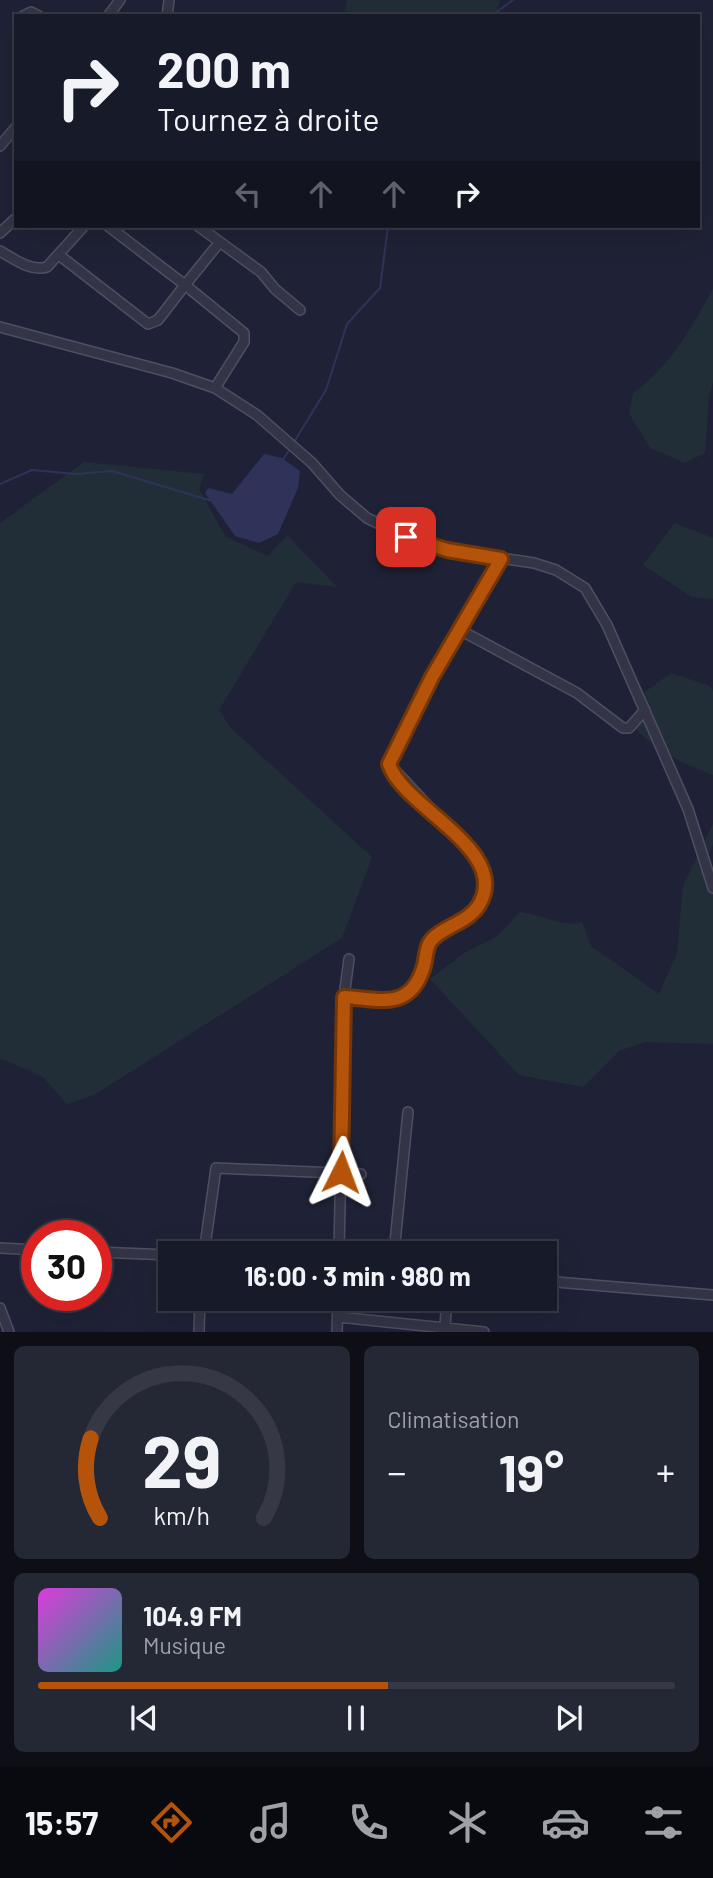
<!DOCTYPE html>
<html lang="fr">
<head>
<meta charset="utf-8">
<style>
	body { margin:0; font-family:Barlow,sans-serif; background:#242734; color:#f1f3f6; height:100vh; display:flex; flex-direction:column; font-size:26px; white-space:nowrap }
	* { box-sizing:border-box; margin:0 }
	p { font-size:23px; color:#9ea1a8 }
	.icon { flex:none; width:38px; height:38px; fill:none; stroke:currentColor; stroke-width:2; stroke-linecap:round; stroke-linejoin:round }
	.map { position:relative; height:1332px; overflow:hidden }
	.sheet { display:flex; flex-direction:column; gap:14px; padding:14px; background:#0d0e16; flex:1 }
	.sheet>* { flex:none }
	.guide { position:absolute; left:14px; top:14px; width:686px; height:214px; border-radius:0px; box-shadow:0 7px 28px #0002,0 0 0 2px #363845; background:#171a28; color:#f1f3f6; overflow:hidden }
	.speed { position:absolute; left:21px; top:1220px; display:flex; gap:14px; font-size:35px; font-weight:700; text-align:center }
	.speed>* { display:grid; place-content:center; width:91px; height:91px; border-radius:50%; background:#171a28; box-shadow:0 7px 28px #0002,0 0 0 2px #363845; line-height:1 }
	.speed .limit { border:10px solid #d22; background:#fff; color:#111 }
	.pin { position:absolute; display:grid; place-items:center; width:60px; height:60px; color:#fff; margin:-30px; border-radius:14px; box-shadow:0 4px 10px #0006 }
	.me { position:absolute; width:77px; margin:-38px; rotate:3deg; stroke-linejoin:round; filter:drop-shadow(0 0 5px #0008) }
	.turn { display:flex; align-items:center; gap:24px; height:147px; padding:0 28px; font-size:32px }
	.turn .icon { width:91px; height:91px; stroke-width:2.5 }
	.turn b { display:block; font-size:49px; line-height:60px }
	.lanes { display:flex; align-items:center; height:66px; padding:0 28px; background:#0003; justify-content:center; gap:35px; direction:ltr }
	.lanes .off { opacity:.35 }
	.big { font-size:52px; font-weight:700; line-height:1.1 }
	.sheet .tile { flex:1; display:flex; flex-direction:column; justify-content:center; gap:10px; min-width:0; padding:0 24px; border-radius:10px; background:#242734 }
	.sheet .dial { align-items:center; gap:0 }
	.dial svg { height:182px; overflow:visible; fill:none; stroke:#363845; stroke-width:7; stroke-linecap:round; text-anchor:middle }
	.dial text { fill:#f1f3f6; stroke:none }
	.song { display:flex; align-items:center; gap:21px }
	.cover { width:84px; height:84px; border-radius:10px; background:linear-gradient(135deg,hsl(300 70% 55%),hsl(170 70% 35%)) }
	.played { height:7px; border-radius:4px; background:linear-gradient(90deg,#b45309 55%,#363845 55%) }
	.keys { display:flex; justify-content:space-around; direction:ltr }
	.heat { display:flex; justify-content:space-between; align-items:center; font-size:38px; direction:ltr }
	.sheet .tiles { flex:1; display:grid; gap:14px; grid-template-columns:1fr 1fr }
	.tile:last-child { grid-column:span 2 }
	.trip { position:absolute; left:158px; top:1241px; width:399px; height:70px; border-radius:0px; background:#171a28; box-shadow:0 7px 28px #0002,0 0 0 2px #363845; font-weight:700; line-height:70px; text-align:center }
	.tab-bar { display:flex; height:112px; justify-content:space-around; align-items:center; background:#090a10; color:#9ea1a8 }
	.tab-bar .icon { width:49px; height:49px }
	.tab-bar .active { color:#b45309 }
	.tab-bar b { font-size:32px; color:#f1f3f6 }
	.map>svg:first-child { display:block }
</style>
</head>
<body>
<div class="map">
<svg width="713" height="1332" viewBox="0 0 713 1332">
	<rect width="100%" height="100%" fill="#1f2236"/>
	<path fill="#212e37" d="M347,0H500L497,16H348L345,9Z
		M713,289V381L709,398L705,453L685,463L650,448L629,413L633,393C671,366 690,329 713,289Z
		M84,462L204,474L199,489L225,536L268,556L287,535L337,587L296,582L219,710L231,728L372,857L342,938L94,1095L67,1104L43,1077L0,1058V523Z
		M675,523L713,538V599L692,597L643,565Z
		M671,673L710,686L713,691V775C683,764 657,751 635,728L642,694Z
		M713,824V844L705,863L713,888V1044L645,1042L619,1051L583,1087L519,1075L430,979L467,951L497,936L520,912C540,914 563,928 582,922L591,946L659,994L677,953L683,885Z"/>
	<path fill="#2f3359" d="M264,454L282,458L300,471L298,488L278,534L259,543L235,536L205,493L208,488L232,494Z"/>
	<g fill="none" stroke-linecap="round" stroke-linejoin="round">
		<path stroke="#2f3359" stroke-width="2" d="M491,16L513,0
			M294,442L326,390L347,324L380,288L388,226
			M283,460L289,450
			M0,484L32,470L76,474L112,471L212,501"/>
		<defs>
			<path id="minor" d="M23,16L31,12L39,16
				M108,16L120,0
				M167,16L169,1
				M0,146L16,127
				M108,226L185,285L219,243
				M198,226L261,272L275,289L300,310
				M0,233L16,218
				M0,251C14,259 31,272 47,267L84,226
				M59,255L148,324L158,320L185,285L244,333V342L215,388
				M0,327L172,373L215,388L257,415L312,463L340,495L367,518L406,537L447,550L534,563L556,570L585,588L607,625L688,809L713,888
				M460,630L577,693L623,728H629L645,710
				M344,997L405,998C425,979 419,959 431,940C436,933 447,931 455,927C481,912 492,886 478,859L389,764L432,677L501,559
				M0,1248L37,1250
				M96,1252L170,1255
				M204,1253L216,1168L361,1174
				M339,1253L344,997L349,959
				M394,1253L408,1112
				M544,1281L713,1295
				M0,1308L9,1332
				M338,1317L484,1332
				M445,1327L447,1298
				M199,1332L200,1298
				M337,1332L338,1298"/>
		</defs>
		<use href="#minor" stroke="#4d4f62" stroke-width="12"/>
		<use href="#minor" stroke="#333547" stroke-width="9"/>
	</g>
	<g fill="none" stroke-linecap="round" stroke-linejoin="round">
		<defs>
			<path id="route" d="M341,1172L344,997C379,999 409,1011 423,969C426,961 425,953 429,944C437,928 467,924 479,905C512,850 403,808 389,764L432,677L501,559L447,550L406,537"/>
		</defs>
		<use href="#route" stroke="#753606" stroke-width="18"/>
		<use href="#route" stroke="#b45309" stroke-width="12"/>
	</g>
</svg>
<div class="speed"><div class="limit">30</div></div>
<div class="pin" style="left:406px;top:537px;background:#d93025"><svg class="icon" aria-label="arrive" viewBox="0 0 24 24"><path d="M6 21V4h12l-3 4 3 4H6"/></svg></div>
<svg class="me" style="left:341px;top:1172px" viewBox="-20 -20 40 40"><path d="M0-17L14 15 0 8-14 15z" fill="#b45309" stroke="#fff" stroke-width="4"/></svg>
<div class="trip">16:00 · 3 min · 980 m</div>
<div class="guide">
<div class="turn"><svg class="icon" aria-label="right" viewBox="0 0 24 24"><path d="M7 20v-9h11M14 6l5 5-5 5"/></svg><div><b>200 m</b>Tournez à droite</div></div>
<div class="lanes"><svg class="icon off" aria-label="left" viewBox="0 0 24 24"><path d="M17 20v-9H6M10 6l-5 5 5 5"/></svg><svg class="icon off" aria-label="ahead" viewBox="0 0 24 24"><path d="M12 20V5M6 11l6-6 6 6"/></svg><svg class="icon off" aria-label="ahead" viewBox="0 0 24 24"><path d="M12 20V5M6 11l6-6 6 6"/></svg><svg class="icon" aria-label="right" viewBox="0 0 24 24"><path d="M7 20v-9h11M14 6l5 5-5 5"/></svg></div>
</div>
</div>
<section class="sheet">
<div class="tiles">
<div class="tile dial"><svg viewBox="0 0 100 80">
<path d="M14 69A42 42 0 1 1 86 69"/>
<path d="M14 69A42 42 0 0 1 10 34" stroke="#b45309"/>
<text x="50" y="56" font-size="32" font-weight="700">29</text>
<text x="50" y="72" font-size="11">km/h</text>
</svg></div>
<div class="tile"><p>Climatisation</p>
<div class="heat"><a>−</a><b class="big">19°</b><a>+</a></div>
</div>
<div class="tile">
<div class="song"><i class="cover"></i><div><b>104.9 FM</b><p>Musique</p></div></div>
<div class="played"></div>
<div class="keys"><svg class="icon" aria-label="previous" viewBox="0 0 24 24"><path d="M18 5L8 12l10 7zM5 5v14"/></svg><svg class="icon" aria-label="pause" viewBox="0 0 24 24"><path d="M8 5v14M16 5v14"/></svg><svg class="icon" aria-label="next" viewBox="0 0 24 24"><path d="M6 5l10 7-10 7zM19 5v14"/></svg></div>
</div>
</div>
</section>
<nav class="tab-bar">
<b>15:57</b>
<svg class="icon active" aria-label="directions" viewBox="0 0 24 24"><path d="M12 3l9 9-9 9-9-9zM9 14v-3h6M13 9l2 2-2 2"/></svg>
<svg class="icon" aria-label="music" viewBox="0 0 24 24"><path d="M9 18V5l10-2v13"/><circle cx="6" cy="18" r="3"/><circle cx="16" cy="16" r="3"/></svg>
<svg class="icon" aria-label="phone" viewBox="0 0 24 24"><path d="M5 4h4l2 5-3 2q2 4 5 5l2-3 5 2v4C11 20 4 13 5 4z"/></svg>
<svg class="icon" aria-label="climate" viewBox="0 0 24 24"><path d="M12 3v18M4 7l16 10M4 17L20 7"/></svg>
<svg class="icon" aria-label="car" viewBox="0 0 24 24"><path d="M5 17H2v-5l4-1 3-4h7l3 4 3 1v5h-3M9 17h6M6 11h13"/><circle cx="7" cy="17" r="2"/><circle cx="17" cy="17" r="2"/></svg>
<svg class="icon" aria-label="filters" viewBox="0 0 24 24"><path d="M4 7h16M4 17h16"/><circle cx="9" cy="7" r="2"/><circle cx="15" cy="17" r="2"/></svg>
</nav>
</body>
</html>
